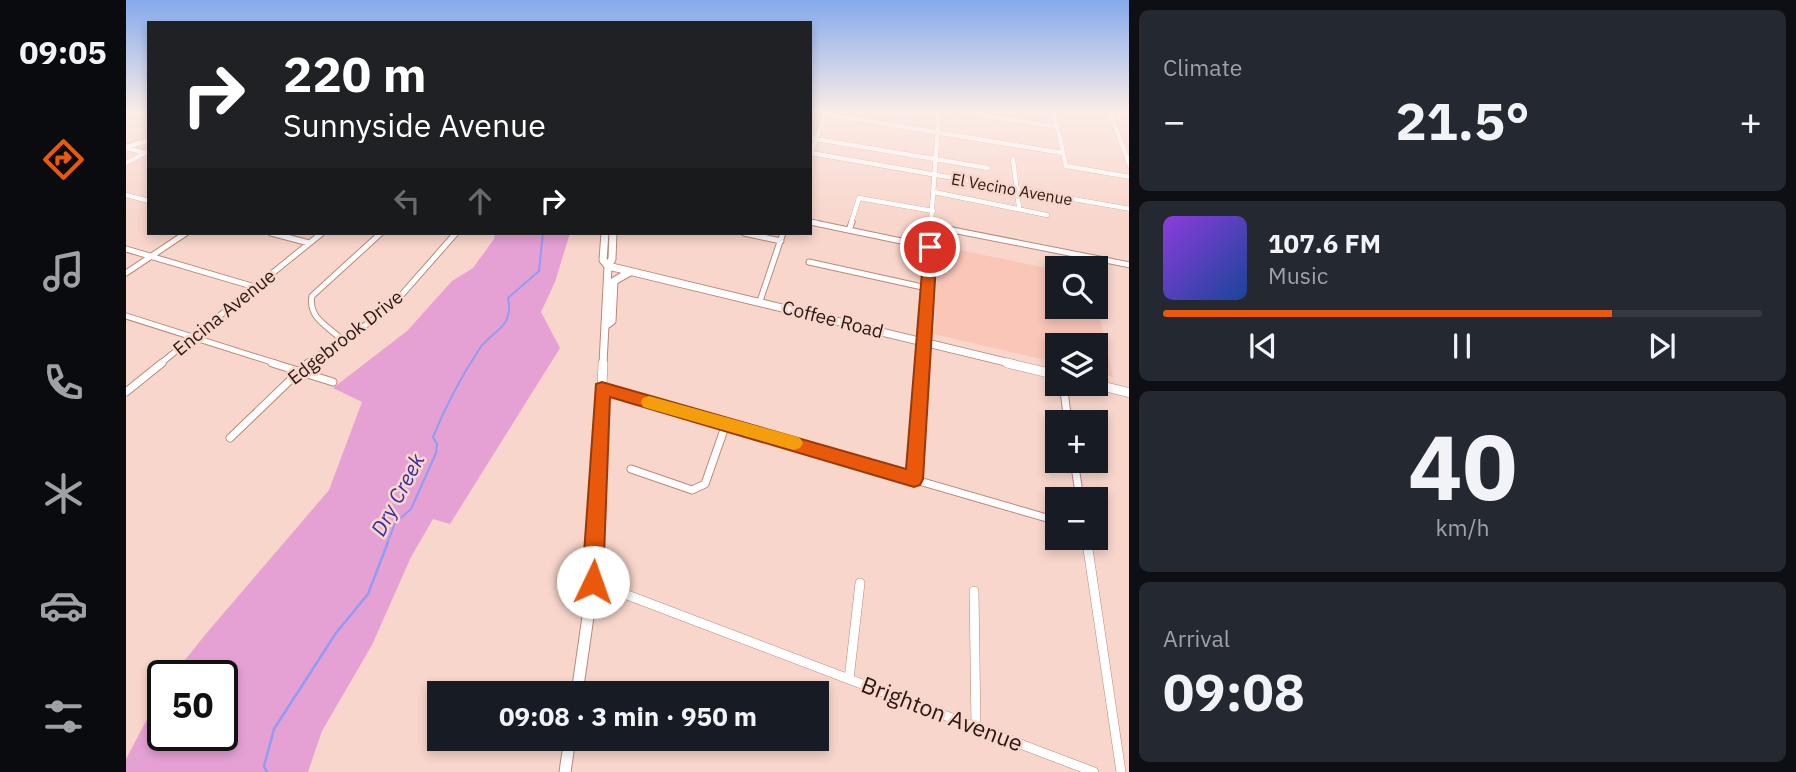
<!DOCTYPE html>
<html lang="en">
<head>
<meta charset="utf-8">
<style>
	body { margin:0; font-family:"IBM Plex Sans",sans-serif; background:#242831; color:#f1f3f6; height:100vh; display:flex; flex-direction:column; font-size:26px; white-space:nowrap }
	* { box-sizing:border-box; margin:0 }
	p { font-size:23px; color:#9ea1a6 }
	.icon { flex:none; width:38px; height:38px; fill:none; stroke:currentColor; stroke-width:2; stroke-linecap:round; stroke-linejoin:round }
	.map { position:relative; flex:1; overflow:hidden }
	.drawer { display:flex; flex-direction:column; gap:10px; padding:10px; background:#0d0f14; width:667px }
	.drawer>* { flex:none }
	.top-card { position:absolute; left:21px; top:21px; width:665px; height:214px; border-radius:0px; box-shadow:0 4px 10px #0003; background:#202124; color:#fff; overflow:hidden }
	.controls { position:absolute; left:919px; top:256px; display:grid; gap:14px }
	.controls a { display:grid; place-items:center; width:63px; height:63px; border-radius:0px; background:#171b24; box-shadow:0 4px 10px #0003; font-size:35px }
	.speed { position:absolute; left:21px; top:660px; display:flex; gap:14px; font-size:35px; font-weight:700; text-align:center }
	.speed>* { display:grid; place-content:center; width:91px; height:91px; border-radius:50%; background:#171b24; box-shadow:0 4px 10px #0003; line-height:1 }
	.speed .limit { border:4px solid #111; border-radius:10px; background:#fff; color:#111 }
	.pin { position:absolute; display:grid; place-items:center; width:60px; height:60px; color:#fff; margin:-30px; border:4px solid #fff; border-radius:50%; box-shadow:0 2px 7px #0007 }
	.me { position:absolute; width:77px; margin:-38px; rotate:3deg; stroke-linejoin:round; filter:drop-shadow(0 0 5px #0008) }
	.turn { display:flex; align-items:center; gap:24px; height:147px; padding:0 21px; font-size:32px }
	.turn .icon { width:91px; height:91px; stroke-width:2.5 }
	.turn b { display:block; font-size:49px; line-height:60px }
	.lanes { display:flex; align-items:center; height:66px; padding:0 21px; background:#0003; justify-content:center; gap:35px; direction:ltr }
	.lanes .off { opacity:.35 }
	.big { font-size:52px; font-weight:800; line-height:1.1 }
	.drawer .tile { flex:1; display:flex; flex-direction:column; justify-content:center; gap:10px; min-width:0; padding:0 24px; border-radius:10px; background:#242831 }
	.drawer .dial { align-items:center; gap:0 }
	.dial b { font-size:91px; line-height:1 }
	.song { display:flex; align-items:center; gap:21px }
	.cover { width:84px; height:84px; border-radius:10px; background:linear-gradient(135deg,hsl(270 70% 55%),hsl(220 70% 35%)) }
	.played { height:7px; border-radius:4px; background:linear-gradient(90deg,#ea580c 75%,#363941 75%) }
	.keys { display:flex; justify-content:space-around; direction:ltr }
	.heat { display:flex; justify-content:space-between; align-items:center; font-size:38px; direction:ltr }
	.trip { position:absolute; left:301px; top:681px; width:402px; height:70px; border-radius:0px; background:#171b24; box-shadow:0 4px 10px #0003; font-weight:800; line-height:70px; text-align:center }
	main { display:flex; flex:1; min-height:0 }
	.dock { display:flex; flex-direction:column; width:126px; justify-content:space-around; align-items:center; background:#090b0e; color:#9ea1a6 }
	.dock .icon { width:49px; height:49px }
	.dock .current { color:#ea580c }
	.dock b { font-size:32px; color:#f1f3f6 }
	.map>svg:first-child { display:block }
</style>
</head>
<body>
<main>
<nav class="dock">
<b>09:05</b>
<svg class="icon current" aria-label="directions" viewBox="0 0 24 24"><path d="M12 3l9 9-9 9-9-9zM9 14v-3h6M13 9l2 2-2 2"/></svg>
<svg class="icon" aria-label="music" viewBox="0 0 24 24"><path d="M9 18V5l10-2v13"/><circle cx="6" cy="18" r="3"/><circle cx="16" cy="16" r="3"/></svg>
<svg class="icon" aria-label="phone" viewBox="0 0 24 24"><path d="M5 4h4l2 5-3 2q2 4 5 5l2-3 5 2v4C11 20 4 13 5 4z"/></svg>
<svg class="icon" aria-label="climate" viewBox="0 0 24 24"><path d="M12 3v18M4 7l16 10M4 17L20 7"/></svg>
<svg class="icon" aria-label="car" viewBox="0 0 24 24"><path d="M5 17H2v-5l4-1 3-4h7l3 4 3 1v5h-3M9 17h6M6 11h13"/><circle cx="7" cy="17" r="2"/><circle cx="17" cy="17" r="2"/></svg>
<svg class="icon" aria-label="filters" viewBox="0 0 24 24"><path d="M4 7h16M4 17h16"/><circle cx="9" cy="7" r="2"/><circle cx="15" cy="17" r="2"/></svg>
</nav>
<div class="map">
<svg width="1004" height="772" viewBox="0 0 1004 772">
	<rect width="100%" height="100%" fill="#f8d6cc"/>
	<path fill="#f9c6b8" d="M813,246L931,270V306H970V301L987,377L970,372V345H931V363L808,334Z"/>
	<path fill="#e6a1d4" d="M369,233H444L429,282L415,312L434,348L324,524L307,519L285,557L246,645L196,731L182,772H0V759L37,689V735H96V676L47,675L79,635L203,490L236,402L207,388L281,331L326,281L347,268L368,239Z"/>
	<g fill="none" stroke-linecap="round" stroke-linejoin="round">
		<path stroke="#909cf2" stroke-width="2" d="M261,544L269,523L285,509L310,453L311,444L307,437C320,405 335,377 354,348C360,339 371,333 378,324C383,317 384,307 382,298L413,271L417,233"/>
		<path stroke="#909cf2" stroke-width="2.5" d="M141,772L138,766L148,729L210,633L242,594L262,542"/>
		<defs>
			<path id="minor-far3" d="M0,112L23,117
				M687,112L937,153
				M835,112L931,127
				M928,112L940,166L1004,177
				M984,112L1004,166
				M684,138L862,168
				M0,148L19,153
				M685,153L1004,209
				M684,156L700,112
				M887,159L893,207
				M0,163L23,151
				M808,192L921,215
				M0,195L23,201
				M684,222L691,223
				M725,223L733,198L807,211
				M805,223L813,112"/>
			<path id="minor-far2" d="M684,222L804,247
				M806,226L1004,265
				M723,230L726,222
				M145,233L183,243
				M618,233L655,241
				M0,249L129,287
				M683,262L801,288
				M0,273L60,233
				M634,301L657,233
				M0,316L152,364
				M214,338C200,325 182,317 186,296L255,233
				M34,364L196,233
				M180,364L247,320L272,299L330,233
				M796,364L806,222"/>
			<path id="minor-far1" d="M146,363L207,382
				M937,383L942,422
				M476,389L931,521
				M0,392L36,363
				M104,438L182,363
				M948,460L954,499
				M505,469L566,490L579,484L600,424
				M788,479L796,363
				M960,537L961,544"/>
			<path id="minor" d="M961,542L995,772
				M467,582L968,772
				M848,591L850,727
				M723,679L734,583"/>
			<path id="major-far3" d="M0,147L23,140"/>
			<path id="major-far2" d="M479,233L477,260L482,266
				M482,266L888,364
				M479,326L486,321L488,281L504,272
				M477,364L482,266L486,259L487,233"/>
			<path id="major-far1" d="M881,363L931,375
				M964,383L1004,393
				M469,544L477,363"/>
			<path id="major" d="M451,693L467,582L469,542
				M439,772L444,738"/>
		</defs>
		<use href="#minor-far3" stroke="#bb8879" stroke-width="5"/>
		<use href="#minor-far2" stroke="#bb8879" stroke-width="7"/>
		<use href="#minor-far1" stroke="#bb8879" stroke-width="9"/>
		<use href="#minor" stroke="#bb8879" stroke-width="10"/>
		<use href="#major-far3" stroke="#bb8879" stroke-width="6"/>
		<use href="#major-far2" stroke="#bb8879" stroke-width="9"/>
		<use href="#major-far1" stroke="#bb8879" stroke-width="10"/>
		<use href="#major" stroke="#bb8879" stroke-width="13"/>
		<use href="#minor-far3" stroke="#fff" stroke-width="4.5"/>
		<use href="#minor-far2" stroke="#fff" stroke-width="5"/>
		<use href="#minor-far1" stroke="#fff" stroke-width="7"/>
		<use href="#minor" stroke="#fff" stroke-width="9"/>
		<use href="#major-far3" stroke="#fff" stroke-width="5"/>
		<use href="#major-far2" stroke="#fff" stroke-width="7"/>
		<use href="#major-far1" stroke="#fff" stroke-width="9"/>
		<use href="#major" stroke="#fff" stroke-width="11"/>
	</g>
	<linearGradient id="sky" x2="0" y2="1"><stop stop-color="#85aaec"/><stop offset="0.51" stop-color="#fcede8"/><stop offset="1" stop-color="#fcede8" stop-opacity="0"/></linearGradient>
	<rect width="1004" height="220" fill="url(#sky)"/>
	<path fill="#ea580c" stroke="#983908" stroke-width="2" d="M804,243L811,247L797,479L794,485L788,487L484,397L477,582L474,590L467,593L459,590L456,582L470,384L476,382L780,469L798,247Z"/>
	<path fill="#f59e0b" d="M523,396L668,436L674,438L677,443L674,448L668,450L517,407L515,402L517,398Z"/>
	<g text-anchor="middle" stroke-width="5" stroke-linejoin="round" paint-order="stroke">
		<g font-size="16" fill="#2c1813" stroke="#f8d6cc">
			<text transform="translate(886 189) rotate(10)" y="6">El Vecino Avenue</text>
		</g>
		<g font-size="19" fill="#2c1813" stroke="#f8d6cc">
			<text transform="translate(98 312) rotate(-39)" y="7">Encina Avenue</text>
			<text transform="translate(707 319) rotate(14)" y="7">Coffee Road</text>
			<text transform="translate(219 337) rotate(-38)" y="7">Edgebrook Drive</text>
		</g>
		<g font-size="21" font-style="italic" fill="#342ca7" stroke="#f8d6cc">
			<text transform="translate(272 495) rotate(-62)" y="7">Dry Creek</text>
		</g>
		<g font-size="23" fill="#2c1813" stroke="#f8d6cc">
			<text transform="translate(816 714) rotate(21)" y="8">Brighton Avenue</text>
		</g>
	</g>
</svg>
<div class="controls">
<a><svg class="icon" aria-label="search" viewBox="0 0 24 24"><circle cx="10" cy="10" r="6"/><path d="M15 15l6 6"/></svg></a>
<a><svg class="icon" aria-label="layers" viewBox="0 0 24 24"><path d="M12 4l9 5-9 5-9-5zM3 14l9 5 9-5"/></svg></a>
<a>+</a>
<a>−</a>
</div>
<div class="speed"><div class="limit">50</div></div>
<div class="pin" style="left:804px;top:247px;background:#d93025"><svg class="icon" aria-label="arrive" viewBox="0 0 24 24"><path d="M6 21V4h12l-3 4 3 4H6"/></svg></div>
<svg class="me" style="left:467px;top:582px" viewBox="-20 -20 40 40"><circle r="19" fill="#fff"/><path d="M0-13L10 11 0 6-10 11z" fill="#ea580c"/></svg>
<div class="trip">09:08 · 3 min · 950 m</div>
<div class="top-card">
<div class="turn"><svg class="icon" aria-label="right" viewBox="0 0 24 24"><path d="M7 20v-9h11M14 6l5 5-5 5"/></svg><div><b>220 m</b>Sunnyside Avenue</div></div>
<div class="lanes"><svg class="icon off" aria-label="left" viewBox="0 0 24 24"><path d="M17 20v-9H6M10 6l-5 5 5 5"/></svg><svg class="icon off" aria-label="ahead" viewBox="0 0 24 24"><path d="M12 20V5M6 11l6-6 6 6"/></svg><svg class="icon" aria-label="right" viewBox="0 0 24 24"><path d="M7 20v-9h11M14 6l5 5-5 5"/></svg></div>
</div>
</div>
<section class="drawer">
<div class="tile"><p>Climate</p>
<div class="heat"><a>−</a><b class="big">21.5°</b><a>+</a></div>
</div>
<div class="tile">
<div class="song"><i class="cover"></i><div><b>107.6 FM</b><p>Music</p></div></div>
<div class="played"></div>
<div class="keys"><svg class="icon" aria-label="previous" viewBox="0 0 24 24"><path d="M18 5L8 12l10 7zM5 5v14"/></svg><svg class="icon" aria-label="pause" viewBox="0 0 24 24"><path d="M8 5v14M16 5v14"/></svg><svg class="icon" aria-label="next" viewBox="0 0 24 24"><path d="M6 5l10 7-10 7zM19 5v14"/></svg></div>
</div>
<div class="tile dial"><b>40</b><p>km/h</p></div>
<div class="tile"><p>Arrival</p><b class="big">09:08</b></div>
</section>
</main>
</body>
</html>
